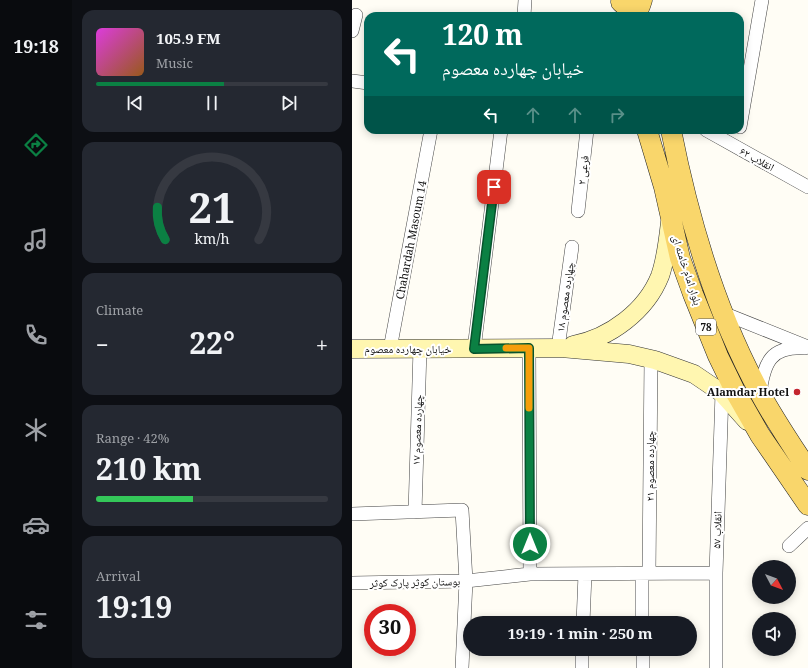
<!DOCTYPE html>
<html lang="en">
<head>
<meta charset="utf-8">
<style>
	body { margin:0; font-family:Georgia,"Noto Naskh Arabic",serif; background:#242831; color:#f1f3f6; height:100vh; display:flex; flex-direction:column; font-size:15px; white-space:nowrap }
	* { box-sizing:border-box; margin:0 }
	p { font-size:13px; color:#9ea1a6 }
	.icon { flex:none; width:22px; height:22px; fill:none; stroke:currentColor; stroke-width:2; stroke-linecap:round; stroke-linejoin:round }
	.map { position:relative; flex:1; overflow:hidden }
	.panel { display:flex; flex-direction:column; gap:10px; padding:10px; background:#0d0f14; width:280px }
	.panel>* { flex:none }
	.top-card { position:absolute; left:12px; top:12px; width:380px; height:122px; border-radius:12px; box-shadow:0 2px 10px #0003; background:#00695c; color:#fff; overflow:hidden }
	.needle { width:26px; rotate:131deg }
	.tools { position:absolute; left:400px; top:560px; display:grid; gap:8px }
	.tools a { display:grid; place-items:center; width:44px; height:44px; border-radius:50%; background:#171b24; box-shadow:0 2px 10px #0003; font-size:20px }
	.speed { position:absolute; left:12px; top:604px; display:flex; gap:8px; font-size:20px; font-weight:700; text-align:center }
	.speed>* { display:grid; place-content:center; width:52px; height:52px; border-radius:50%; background:#171b24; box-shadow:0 2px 10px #0003; line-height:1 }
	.speed .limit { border:6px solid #d22; background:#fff; color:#111 }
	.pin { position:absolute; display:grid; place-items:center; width:34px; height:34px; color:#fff; margin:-17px; border-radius:8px; box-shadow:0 2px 6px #0006 }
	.me { position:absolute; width:44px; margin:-22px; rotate:0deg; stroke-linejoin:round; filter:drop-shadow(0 0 3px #0008) }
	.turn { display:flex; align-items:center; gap:14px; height:84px; padding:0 12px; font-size:18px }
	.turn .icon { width:52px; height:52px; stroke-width:2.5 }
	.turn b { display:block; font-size:28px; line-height:34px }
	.lanes { display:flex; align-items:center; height:38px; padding:0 12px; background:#0003; justify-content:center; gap:20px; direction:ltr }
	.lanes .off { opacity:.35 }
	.big { font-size:30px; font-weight:700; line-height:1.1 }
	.panel .widget { flex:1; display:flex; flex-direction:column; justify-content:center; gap:6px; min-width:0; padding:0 14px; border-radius:12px; background:#242831 }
	.panel .dial { align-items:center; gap:0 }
	.dial svg { height:104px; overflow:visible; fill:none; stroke:#363941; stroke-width:7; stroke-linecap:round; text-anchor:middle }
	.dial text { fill:#f1f3f6; stroke:none }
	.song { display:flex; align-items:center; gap:12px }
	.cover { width:48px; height:48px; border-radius:6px; background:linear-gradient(135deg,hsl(300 70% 55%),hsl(30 70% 35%)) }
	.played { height:4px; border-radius:2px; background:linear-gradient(90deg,#0b8043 55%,#363941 55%) }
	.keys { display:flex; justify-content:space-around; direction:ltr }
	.heat { display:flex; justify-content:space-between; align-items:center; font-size:22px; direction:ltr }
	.charge { height:6px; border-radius:3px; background:linear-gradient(90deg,#34c759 42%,#363941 0) }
	.trip { position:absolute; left:111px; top:616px; width:234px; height:40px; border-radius:20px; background:#171b24; box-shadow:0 2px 10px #0003; font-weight:700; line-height:40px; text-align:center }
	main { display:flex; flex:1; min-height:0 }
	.dock { display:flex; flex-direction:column; width:72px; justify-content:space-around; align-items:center; background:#090b0e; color:#9ea1a6 }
	.dock .icon { width:28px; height:28px }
	.dock .active { color:#0b8043 }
	.dock b { font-size:18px; color:#f1f3f6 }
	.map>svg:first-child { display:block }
</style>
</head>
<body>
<main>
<nav class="dock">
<b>19:18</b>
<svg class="icon active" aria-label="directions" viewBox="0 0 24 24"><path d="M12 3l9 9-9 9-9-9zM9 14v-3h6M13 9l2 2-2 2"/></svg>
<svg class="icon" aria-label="music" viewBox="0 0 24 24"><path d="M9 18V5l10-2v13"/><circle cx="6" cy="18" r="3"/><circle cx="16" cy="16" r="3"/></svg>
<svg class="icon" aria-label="phone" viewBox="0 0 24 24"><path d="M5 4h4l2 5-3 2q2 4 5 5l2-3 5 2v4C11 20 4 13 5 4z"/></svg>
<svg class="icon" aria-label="climate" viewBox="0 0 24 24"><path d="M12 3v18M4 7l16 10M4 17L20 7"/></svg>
<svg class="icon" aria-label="car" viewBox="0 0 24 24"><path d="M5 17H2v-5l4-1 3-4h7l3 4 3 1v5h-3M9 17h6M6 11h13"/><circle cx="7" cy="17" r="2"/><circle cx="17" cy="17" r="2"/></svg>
<svg class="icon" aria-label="filters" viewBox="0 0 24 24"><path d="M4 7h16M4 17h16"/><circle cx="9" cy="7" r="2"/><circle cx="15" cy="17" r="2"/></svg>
</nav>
<section class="panel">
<div class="widget">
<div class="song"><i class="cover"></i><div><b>105.9 FM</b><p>Music</p></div></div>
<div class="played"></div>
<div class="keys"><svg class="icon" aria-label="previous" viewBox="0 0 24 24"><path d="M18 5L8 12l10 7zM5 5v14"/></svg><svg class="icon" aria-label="pause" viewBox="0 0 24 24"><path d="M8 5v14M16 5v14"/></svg><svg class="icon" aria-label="next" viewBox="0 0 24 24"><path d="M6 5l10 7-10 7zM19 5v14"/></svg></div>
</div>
<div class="widget dial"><svg viewBox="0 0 100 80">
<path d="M14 69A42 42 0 1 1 86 69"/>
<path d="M14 69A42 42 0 0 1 8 44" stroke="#0b8043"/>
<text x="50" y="56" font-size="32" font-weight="700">21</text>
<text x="50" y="72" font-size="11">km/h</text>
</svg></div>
<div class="widget"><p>Climate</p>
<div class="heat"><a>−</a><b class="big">22°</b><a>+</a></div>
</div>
<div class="widget"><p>Range · 42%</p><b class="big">210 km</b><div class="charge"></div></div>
<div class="widget"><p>Arrival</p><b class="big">19:19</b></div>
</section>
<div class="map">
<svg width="456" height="668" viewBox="0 0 456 668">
	<rect width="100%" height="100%" fill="#fffdf5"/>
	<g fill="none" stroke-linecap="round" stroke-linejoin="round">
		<defs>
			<path id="street" d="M172,16L173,0
				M0,31L4,15
				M0,81L16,83
				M388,127L410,0
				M354,130L456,187
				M226,211L235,130
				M371,313L456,347
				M177,348L178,574
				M206,348L220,247
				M38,349L79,130
				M122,349L149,130
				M408,393C412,362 419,346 453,348
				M63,512L68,349
				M0,514L110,510L114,581L0,583
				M437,546L456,528
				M297,573L299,359
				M290,574V623
				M231,623L233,574
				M291,649V668
				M110,668L114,581L178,574L364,573
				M230,668V649
				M364,668V573L370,393"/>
			<path id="secondary" d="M221,345C258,338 294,311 308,276C314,259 316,240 318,222
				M0,349L209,348L277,354L303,360L342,374L370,393L395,421"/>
			<path id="primary" d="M269,2L277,9L288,6L290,0
				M295,130L312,187L328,258L341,294L366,356L384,393L408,435L456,505
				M319,130C337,221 363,311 408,393C422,419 439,444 456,470"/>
		</defs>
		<use href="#street" stroke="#444" stroke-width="14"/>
		<use href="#secondary" stroke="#333" stroke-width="19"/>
		<use href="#primary" stroke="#222" stroke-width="21"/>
		<use href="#street" stroke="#fff" stroke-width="13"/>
		<use href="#secondary" stroke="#fff6b0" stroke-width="18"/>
		<use href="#primary" stroke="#f9d66b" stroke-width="20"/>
	</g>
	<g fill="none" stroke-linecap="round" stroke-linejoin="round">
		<defs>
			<path id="route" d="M142,187L122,349L177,348L178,544"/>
		</defs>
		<use href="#route" stroke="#07532c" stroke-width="10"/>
		<use href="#route" stroke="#0b8043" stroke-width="7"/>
		<path stroke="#f59e0b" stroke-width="7" d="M154,348H177V408"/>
	</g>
	<circle fill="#c4262e" stroke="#fff" stroke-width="1.5" cx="445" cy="392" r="4"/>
	<g text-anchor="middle" stroke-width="4" stroke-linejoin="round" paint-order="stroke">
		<rect fill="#fff" stroke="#585858" stroke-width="1" x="344" y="319" width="20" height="16" rx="3"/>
		<g font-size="10" font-weight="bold" fill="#111">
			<text x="354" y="331">78</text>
		</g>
		<g font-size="11" fill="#111" stroke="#fff">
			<text transform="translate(405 159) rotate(29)" y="4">انقلاب ۶۲</text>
			<text transform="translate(231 170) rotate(-83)" y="4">فرعی ۲</text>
			<text transform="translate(59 240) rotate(-79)" y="4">Chahardah Masoum 14</text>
			<text transform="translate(335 270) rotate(72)" y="4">بلوار امام خامنه ای</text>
			<text transform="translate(213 297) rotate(-82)" y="4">چهارده معصوم ۱۸</text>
			<text x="56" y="353">خیابان چهارده معصوم</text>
			<text transform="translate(65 430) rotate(-88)" y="4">چهارده معصوم ۱۷</text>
			<text transform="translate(298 466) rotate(-90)" y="4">چهارده معصوم ۲۱</text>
			<text transform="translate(365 530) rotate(-88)" y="4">انقلاب ۵۷</text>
			<text transform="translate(63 582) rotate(-1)" y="4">بوستان کوثر پارک کوثر</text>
		</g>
		<g font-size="11" font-weight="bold" fill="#111" stroke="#fff" text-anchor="end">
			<text x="437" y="396">Alamdar Hotel</text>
		</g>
	</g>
</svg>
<div class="tools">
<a><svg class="needle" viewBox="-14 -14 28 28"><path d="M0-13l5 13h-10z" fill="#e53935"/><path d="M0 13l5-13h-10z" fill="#9ea1a6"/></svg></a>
<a><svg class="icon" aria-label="sound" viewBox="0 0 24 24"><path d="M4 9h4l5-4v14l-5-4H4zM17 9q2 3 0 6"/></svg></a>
</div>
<div class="speed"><div class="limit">30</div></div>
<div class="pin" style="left:142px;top:187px;background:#d93025"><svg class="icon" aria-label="arrive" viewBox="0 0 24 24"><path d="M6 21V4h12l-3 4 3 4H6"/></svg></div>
<svg class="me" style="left:178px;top:544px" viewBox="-20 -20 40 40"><circle r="17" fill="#0b8043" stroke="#fff" stroke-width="3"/><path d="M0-11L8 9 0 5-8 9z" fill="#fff"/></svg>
<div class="trip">19:19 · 1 min · 250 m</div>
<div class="top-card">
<div class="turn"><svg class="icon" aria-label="left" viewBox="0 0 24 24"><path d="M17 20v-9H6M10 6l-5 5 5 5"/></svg><div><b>120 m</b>خیابان چهارده معصوم</div></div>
<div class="lanes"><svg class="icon" aria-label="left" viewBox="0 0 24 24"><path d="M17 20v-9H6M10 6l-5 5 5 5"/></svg><svg class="icon off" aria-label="ahead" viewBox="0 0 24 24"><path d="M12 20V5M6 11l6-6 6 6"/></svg><svg class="icon off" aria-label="ahead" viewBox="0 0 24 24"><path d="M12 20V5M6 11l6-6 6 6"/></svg><svg class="icon off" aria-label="right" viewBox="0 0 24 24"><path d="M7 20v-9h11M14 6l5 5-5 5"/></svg></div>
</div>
</div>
</main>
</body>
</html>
